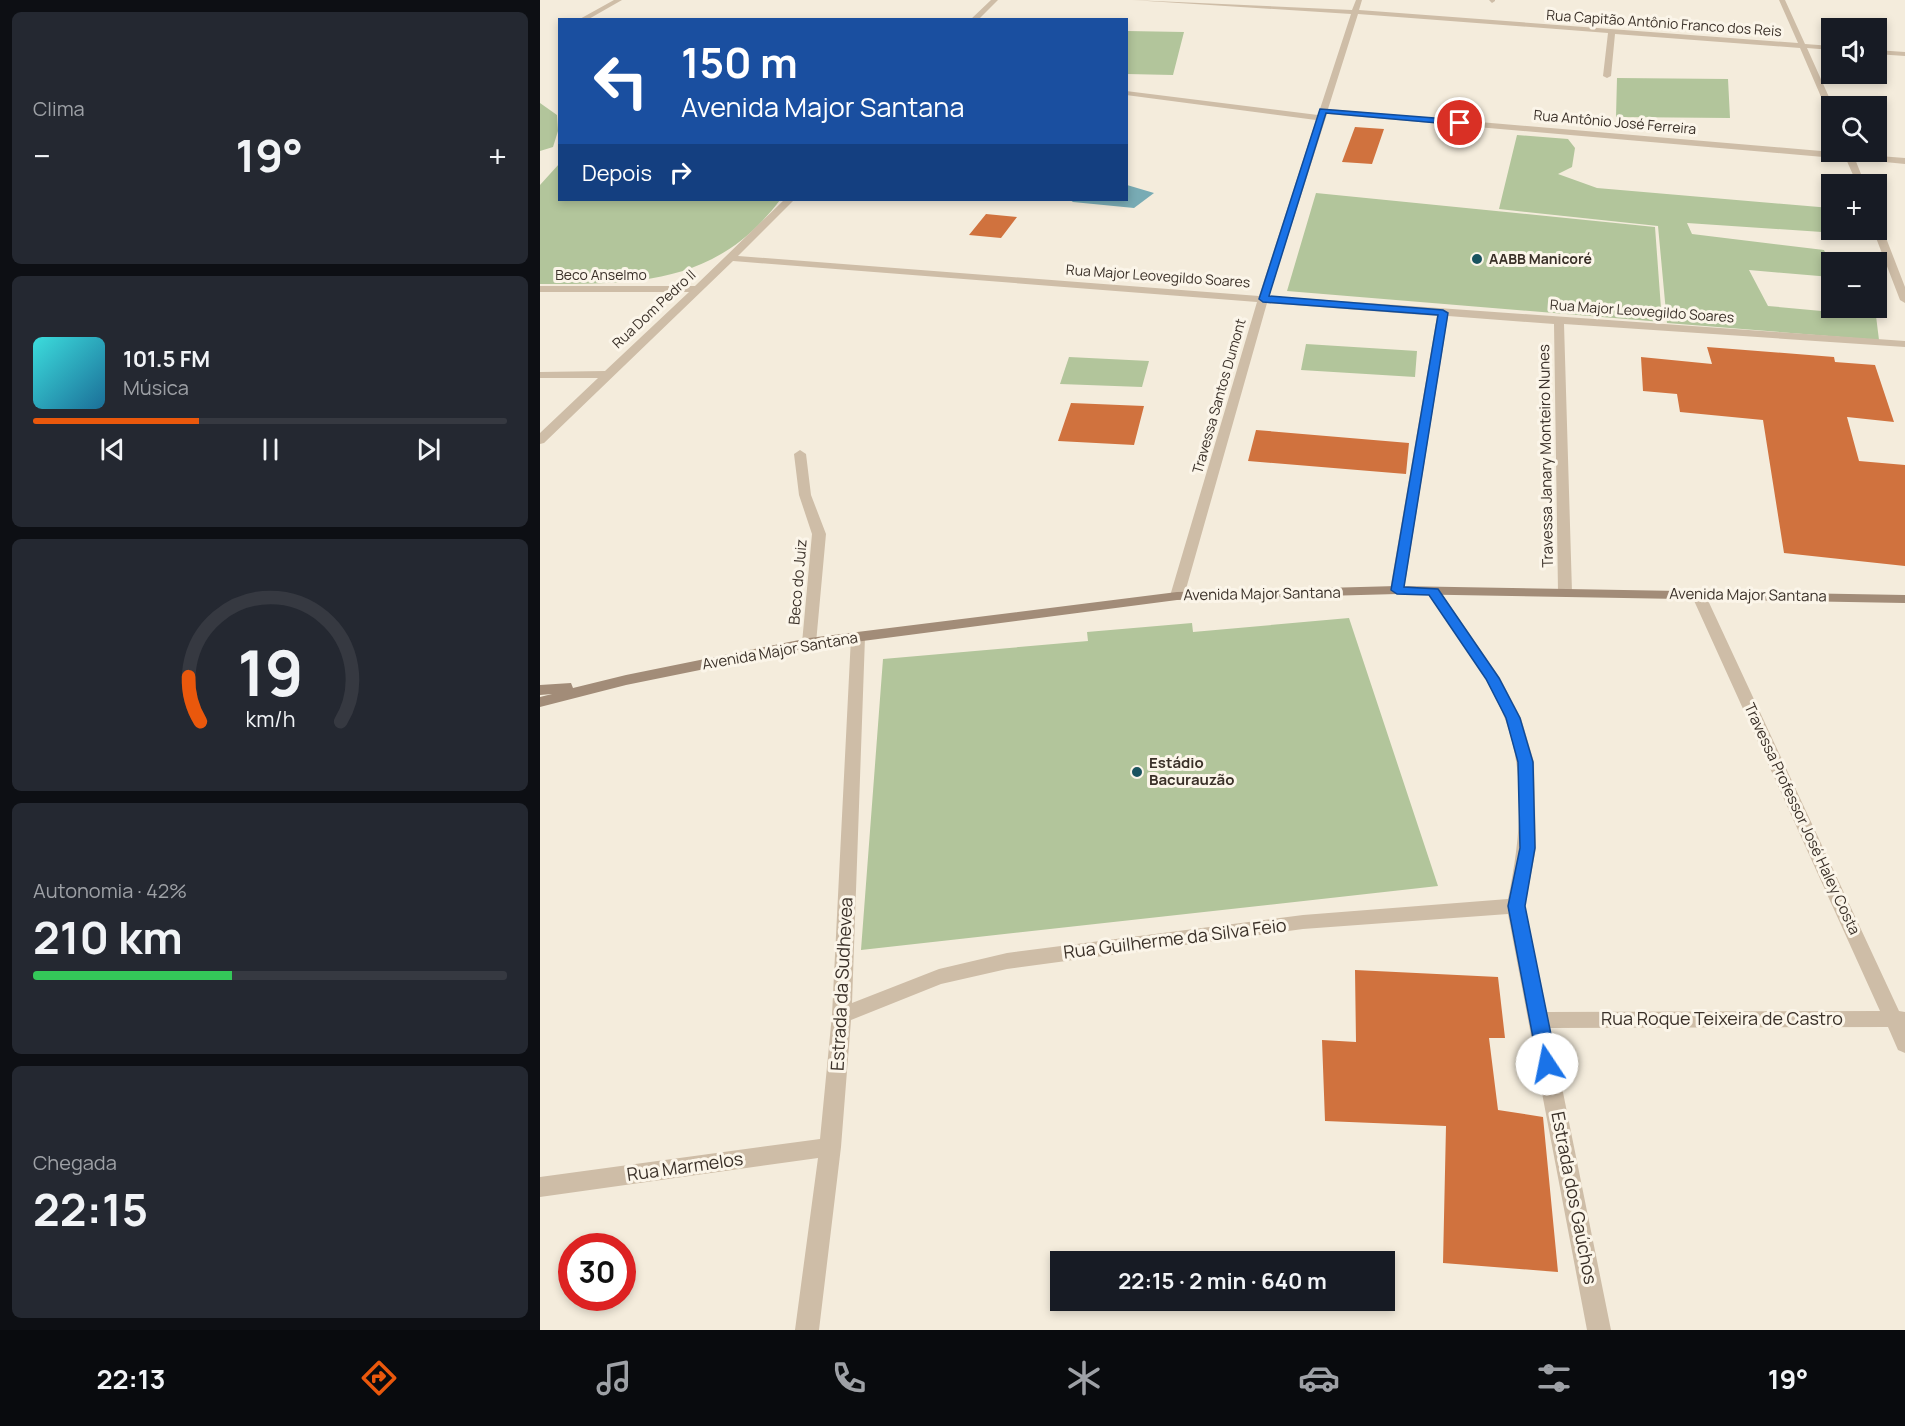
<!DOCTYPE html>
<html lang="pt">
<head>
<meta charset="utf-8">
<style>
	body { margin:0; font-family:Manrope,sans-serif; background:#242831; color:#f1f3f6; height:100vh; display:flex; flex-direction:column; font-size:22px; white-space:nowrap }
	* { box-sizing:border-box; margin:0 }
	p { font-size:20px; color:#9ea1a6 }
	.icon { flex:none; width:33px; height:33px; fill:none; stroke:currentColor; stroke-width:2; stroke-linecap:round; stroke-linejoin:round }
	.map { position:relative; flex:1; overflow:hidden }
	.drawer { display:flex; flex-direction:column; gap:12px; padding:12px; background:#0d0f14; width:540px }
	.drawer>* { flex:none }
	.top-card { position:absolute; left:18px; top:18px; width:570px; height:183px; border-radius:0px; box-shadow:0 3px 9px #0003; background:#1a4fa0; color:#fff; overflow:hidden }
	.fabs { position:absolute; left:1281px; top:18px; display:grid; gap:12px }
	.fabs a { display:grid; place-items:center; width:66px; height:66px; border-radius:0px; background:#171b24; box-shadow:0 3px 9px #0003; font-size:30px }
	.speed { position:absolute; left:18px; top:1233px; display:flex; gap:12px; font-size:30px; font-weight:700; text-align:center }
	.speed>* { display:grid; place-content:center; width:78px; height:78px; border-radius:50%; background:#171b24; box-shadow:0 3px 9px #0003; line-height:1 }
	.speed .limit { border:9px solid #d22; background:#fff; color:#111 }
	.pin { position:absolute; display:grid; place-items:center; width:51px; height:51px; color:#fff; margin:-26px; border:3px solid #fff; border-radius:50%; box-shadow:0 2px 6px #0007 }
	.me { position:absolute; width:66px; margin:-33px; rotate:349deg; stroke-linejoin:round; filter:drop-shadow(0 0 4px #0008) }
	.turn { display:flex; align-items:center; gap:21px; height:126px; padding:0 24px; font-size:27px }
	.turn .icon { width:78px; height:78px; stroke-width:2.5 }
	.turn b { display:block; font-size:42px; line-height:51px }
	.then { display:flex; align-items:center; height:57px; padding:0 24px; background:#0003; gap:12px; font-size:22px }
	.big { font-size:45px; font-weight:700; line-height:1.1 }
	.drawer .card { flex:1; display:flex; flex-direction:column; justify-content:center; gap:9px; min-width:0; padding:0 21px; border-radius:9px; background:#242831 }
	.drawer .dial { align-items:center; gap:0 }
	.dial svg { height:156px; overflow:visible; fill:none; stroke:#363941; stroke-width:7; stroke-linecap:round; text-anchor:middle }
	.dial text { fill:#f1f3f6; stroke:none }
	.song { display:flex; align-items:center; gap:18px }
	.cover { width:72px; height:72px; border-radius:9px; background:linear-gradient(135deg,hsl(180 70% 55%),hsl(200 70% 35%)) }
	.played { height:6px; border-radius:3px; background:linear-gradient(90deg,#ea580c 35%,#363941 35%) }
	.keys { display:flex; justify-content:space-around; direction:ltr }
	.heat { display:flex; justify-content:space-between; align-items:center; font-size:33px; direction:ltr }
	.charge { height:9px; border-radius:4px; background:linear-gradient(90deg,#34c759 42%,#363941 0) }
	.trip { position:absolute; left:510px; top:1251px; width:345px; height:60px; border-radius:0px; background:#171b24; box-shadow:0 3px 9px #0003; font-weight:700; line-height:60px; text-align:center }
	.tab-bar { display:flex; height:96px; justify-content:space-around; align-items:center; background:#090b0e; color:#9ea1a6 }
	.tab-bar .icon { width:42px; height:42px }
	.tab-bar .current { color:#ea580c }
	.tab-bar b { font-size:27px; color:#f1f3f6 }
	main { display:flex; flex:1; min-height:0 }
	.map>svg:first-child { display:block }
</style>
</head>
<body>
<main>
<section class="drawer">
<div class="card"><p>Clima</p>
<div class="heat"><a>−</a><b class="big">19°</b><a>+</a></div>
</div>
<div class="card">
<div class="song"><i class="cover"></i><div><b>101.5 FM</b><p>Música</p></div></div>
<div class="played"></div>
<div class="keys"><svg class="icon" aria-label="previous" viewBox="0 0 24 24"><path d="M18 5L8 12l10 7zM5 5v14"/></svg><svg class="icon" aria-label="pause" viewBox="0 0 24 24"><path d="M8 5v14M16 5v14"/></svg><svg class="icon" aria-label="next" viewBox="0 0 24 24"><path d="M6 5l10 7-10 7zM19 5v14"/></svg></div>
</div>
<div class="card dial"><svg viewBox="0 0 100 80">
<path d="M14 69A42 42 0 1 1 86 69"/>
<path d="M14 69A42 42 0 0 1 8 46" stroke="#ea580c"/>
<text x="50" y="56" font-size="32" font-weight="700">19</text>
<text x="50" y="72" font-size="11">km/h</text>
</svg></div>
<div class="card"><p>Autonomia · 42%</p><b class="big">210 km</b><div class="charge"></div></div>
<div class="card"><p>Chegada</p><b class="big">22:15</b></div>
</section>
<div class="map">
<svg width="1365" height="1330" viewBox="0 0 1365 1330">
	<rect width="100%" height="100%" fill="#f4ecdc"/>
	<path fill="#b2c59b" d="M587,31L644,32L633,75L587,74Z
		M1077,78L1188,79L1190,118L1076,117Z
		M0,103L17,115L18,131L13,147L0,151Z
		M977,135L1028,139L1035,148L1032,167L1018,174L1057,188L1291,208L1292,230H1322L1326,235L1147,223L1152,234L1284,250L1291,266V277L1209,270L1228,306L1336,316L1339,340L1127,323L1118,226L959,209Z
		M19,164L20,200H240C176,285 97,284 0,284V185Z
		M776,193L1115,227L1122,322L747,291Z
		M766,344L877,351L875,377L761,370Z
		M529,357L609,361L602,387L520,384Z
		M809,618L898,886L321,950L343,659L548,641L547,632L652,623L653,632Z"/>
	<path fill="#78abb4" d="M587,185L614,193L594,208L533,202L530,200H586Z"/>
	<path fill="#d0723e" d="M815,127L844,129L832,164L802,162Z
		M446,214L477,217L461,238L429,235Z
		M1167,347L1294,357L1295,362L1335,365L1354,422L1307,417L1319,461L1365,465V566L1244,553L1223,420L1140,412L1137,394L1103,391L1101,357L1172,364Z
		M531,403L604,406L594,445L518,441Z
		M716,430L869,443L866,474L708,461Z
		M815,970L958,977L965,1038H949L958,1110L1003,1117L1018,1272L903,1263L906,1126L785,1121L782,1040L816,1042Z"/>
	<g fill="none" stroke-linecap="round" stroke-linejoin="round">
		<path fill="#cebda7" fill-rule="evenodd" d="M74,0H82L47,20H38Z
			M451,0H458L438,20H430Z
			M592,0L812,10L816,0H822L819,10L1258,43L1239,0H1245L1265,44L1292,46V50L1267,48L1293,106L1292,115L1288,113L1260,48L1075,34L1071,76L1067,78L1063,76L1068,33L818,14L788,109L1304,153L1312,152L1313,154L1365,158V164L1315,159L1325,184H1317L1306,159L787,114L729,296L1365,341V347L1024,324L1032,592L1025,596L1018,592L1014,324L908,316L864,590L857,594L850,590L897,316L727,303L644,596L637,600L630,596L717,302L193,261L4,443L0,444V433L58,378H0V372L65,371L149,292H0V286H155L244,200H254L198,256L719,296L776,120L586,95V91L778,115L811,14Z
			M949,0H955V1L952,3Z
			M1336,50L1365,52V56L1336,54Z
			M1336,222L1341,225L1365,287V303L1360,300L1333,230H1336Z
			M260,450L266,454L271,495L286,534L276,643L269,648L262,643L272,534L259,495L254,454Z
			M893,587L898,588L960,678L981,718L994,762L996,848L985,906L1006,1012L1340,1011L1151,594L1158,590L1165,594L1359,1011L1365,1012V1053L1358,1050L1348,1027L1010,1028L1071,1330H1047L968,914L763,929L467,969L401,984L311,1020L301,1147L279,1330H255L278,1158L0,1197V1177L280,1139L292,1015L311,637L313,634L318,632L325,637L312,1003L399,969L467,953L763,915L968,899C980,841 987,777 965,719C948,673 913,631 886,591Z"/>
		<path fill="#a28c78" fill-rule="evenodd" d="M857,586L1365,595V603L857,594L637,600L269,648L86,685L0,707V697L12,694L0,695V685L31,683L33,688L86,675L269,638L637,592Z"/>
	</g>
	<path fill="#1a73e8" stroke="#114b97" stroke-width="1.5" d="M780,109L920,120L924,123L920,125L786,113L729,296L903,310L908,313L864,587L898,589L959,678L980,718L993,762L995,848L985,906L1017,1064L1014,1070L1007,1072L1001,1070L998,1064L968,906L980,848L978,762L966,718L946,679L889,595L857,594L851,590L898,315L723,302L719,299Z"/>
	<g fill="#19535f" stroke="#fbf5e9" stroke-width="2">
		<circle cx="937" cy="259" r="6"/>
		<circle cx="597" cy="772" r="6"/>
	</g>
	<g text-anchor="middle" stroke-width="6" stroke-linejoin="round" paint-order="stroke">
		<g font-size="14" fill="#3a3028" stroke="#fbf5e9">
			<text transform="translate(1124 23) rotate(4)" y="5">Rua Capitão Antônio Franco dos Reis</text>
			<text transform="translate(1075 122) rotate(5)" y="5">Rua Antônio José Ferreira</text>
			<text x="61" y="280">Beco Anselmo</text>
			<text transform="translate(618 276) rotate(4)" y="5">Rua Major Leovegildo Soares</text>
			<text transform="translate(114 309) rotate(-43)" y="5">Rua Dom Pedro II</text>
			<text transform="translate(1102 311) rotate(4)" y="5">Rua Major Leovegildo Soares</text>
			<text transform="translate(679 396) rotate(-74)" y="5">Travessa Santos Dumont</text>
		</g>
		<g font-size="14" font-weight="bold" fill="#3a3028" stroke="#fbf5e9" text-anchor="start">
			<text x="949" y="264">AABB Manicoré</text>
		</g>
		<g font-size="15" fill="#3a3028" stroke="#fbf5e9">
			<text transform="translate(1006 456) rotate(-91)" y="5">Travessa Janary Monteiro Nunes</text>
			<text transform="translate(258 582) rotate(-85)" y="5">Beco do Juiz</text>
			<text transform="translate(722 594) rotate(-1)" y="5">Avenida Major Santana</text>
			<text transform="translate(1208 595) rotate(1)" y="5">Avenida Major Santana</text>
			<text transform="translate(240 651) rotate(-10)" y="5">Avenida Major Santana</text>
			<text transform="translate(1262 819) rotate(65)" y="5">Travessa Professor José Haley Costa</text>
		</g>
		<g font-size="15" font-weight="bold" fill="#3a3028" stroke="#fbf5e9" text-anchor="start">
			<text x="609" y="768">Estádio<tspan x="609" dy="17">Bacurauzão</tspan></text>
		</g>
		<g font-size="18" fill="#3a3028" stroke="#fbf5e9">
			<text transform="translate(635 939) rotate(-7)" y="6">Rua Guilherme da Silva Feio</text>
			<text transform="translate(302 984) rotate(-87)" y="6">Estrada da Sudhevea</text>
			<text x="1182" y="1025">Rua Roque Teixeira de Castro</text>
			<text transform="translate(145 1167) rotate(-8)" y="6">Rua Marmelos</text>
			<text transform="translate(1034 1198) rotate(79)" y="6">Estrada dos Gaúchos</text>
		</g>
	</g>
</svg>
<div class="fabs">
<a><svg class="icon" aria-label="sound" viewBox="0 0 24 24"><path d="M4 9h4l5-4v14l-5-4H4zM17 9q2 3 0 6"/></svg></a>
<a><svg class="icon" aria-label="search" viewBox="0 0 24 24"><circle cx="10" cy="10" r="6"/><path d="M15 15l6 6"/></svg></a>
<a>+</a>
<a>−</a>
</div>
<div class="speed"><div class="limit">30</div></div>
<div class="pin" style="left:920px;top:123px;background:#d93025"><svg class="icon" aria-label="arrive" viewBox="0 0 24 24"><path d="M6 21V4h12l-3 4 3 4H6"/></svg></div>
<svg class="me" style="left:1007px;top:1064px" viewBox="-20 -20 40 40"><circle r="19" fill="#fff"/><path d="M0-13L10 11 0 6-10 11z" fill="#1a73e8"/></svg>
<div class="trip">22:15 · 2 min · 640 m</div>
<div class="top-card">
<div class="turn"><svg class="icon" aria-label="left" viewBox="0 0 24 24"><path d="M17 20v-9H6M10 6l-5 5 5 5"/></svg><div><b>150 m</b>Avenida Major Santana</div></div>
<div class="then">Depois<svg class="icon" aria-label="right" viewBox="0 0 24 24"><path d="M7 20v-9h11M14 6l5 5-5 5"/></svg></div>
</div>
</div>
</main>
<nav class="tab-bar">
<b>22:13</b>
<svg class="icon current" aria-label="directions" viewBox="0 0 24 24"><path d="M12 3l9 9-9 9-9-9zM9 14v-3h6M13 9l2 2-2 2"/></svg>
<svg class="icon" aria-label="music" viewBox="0 0 24 24"><path d="M9 18V5l10-2v13"/><circle cx="6" cy="18" r="3"/><circle cx="16" cy="16" r="3"/></svg>
<svg class="icon" aria-label="phone" viewBox="0 0 24 24"><path d="M5 4h4l2 5-3 2q2 4 5 5l2-3 5 2v4C11 20 4 13 5 4z"/></svg>
<svg class="icon" aria-label="climate" viewBox="0 0 24 24"><path d="M12 3v18M4 7l16 10M4 17L20 7"/></svg>
<svg class="icon" aria-label="car" viewBox="0 0 24 24"><path d="M5 17H2v-5l4-1 3-4h7l3 4 3 1v5h-3M9 17h6M6 11h13"/><circle cx="7" cy="17" r="2"/><circle cx="17" cy="17" r="2"/></svg>
<svg class="icon" aria-label="filters" viewBox="0 0 24 24"><path d="M4 7h16M4 17h16"/><circle cx="9" cy="7" r="2"/><circle cx="15" cy="17" r="2"/></svg>
<b>19°</b>
</nav>
</body>
</html>
